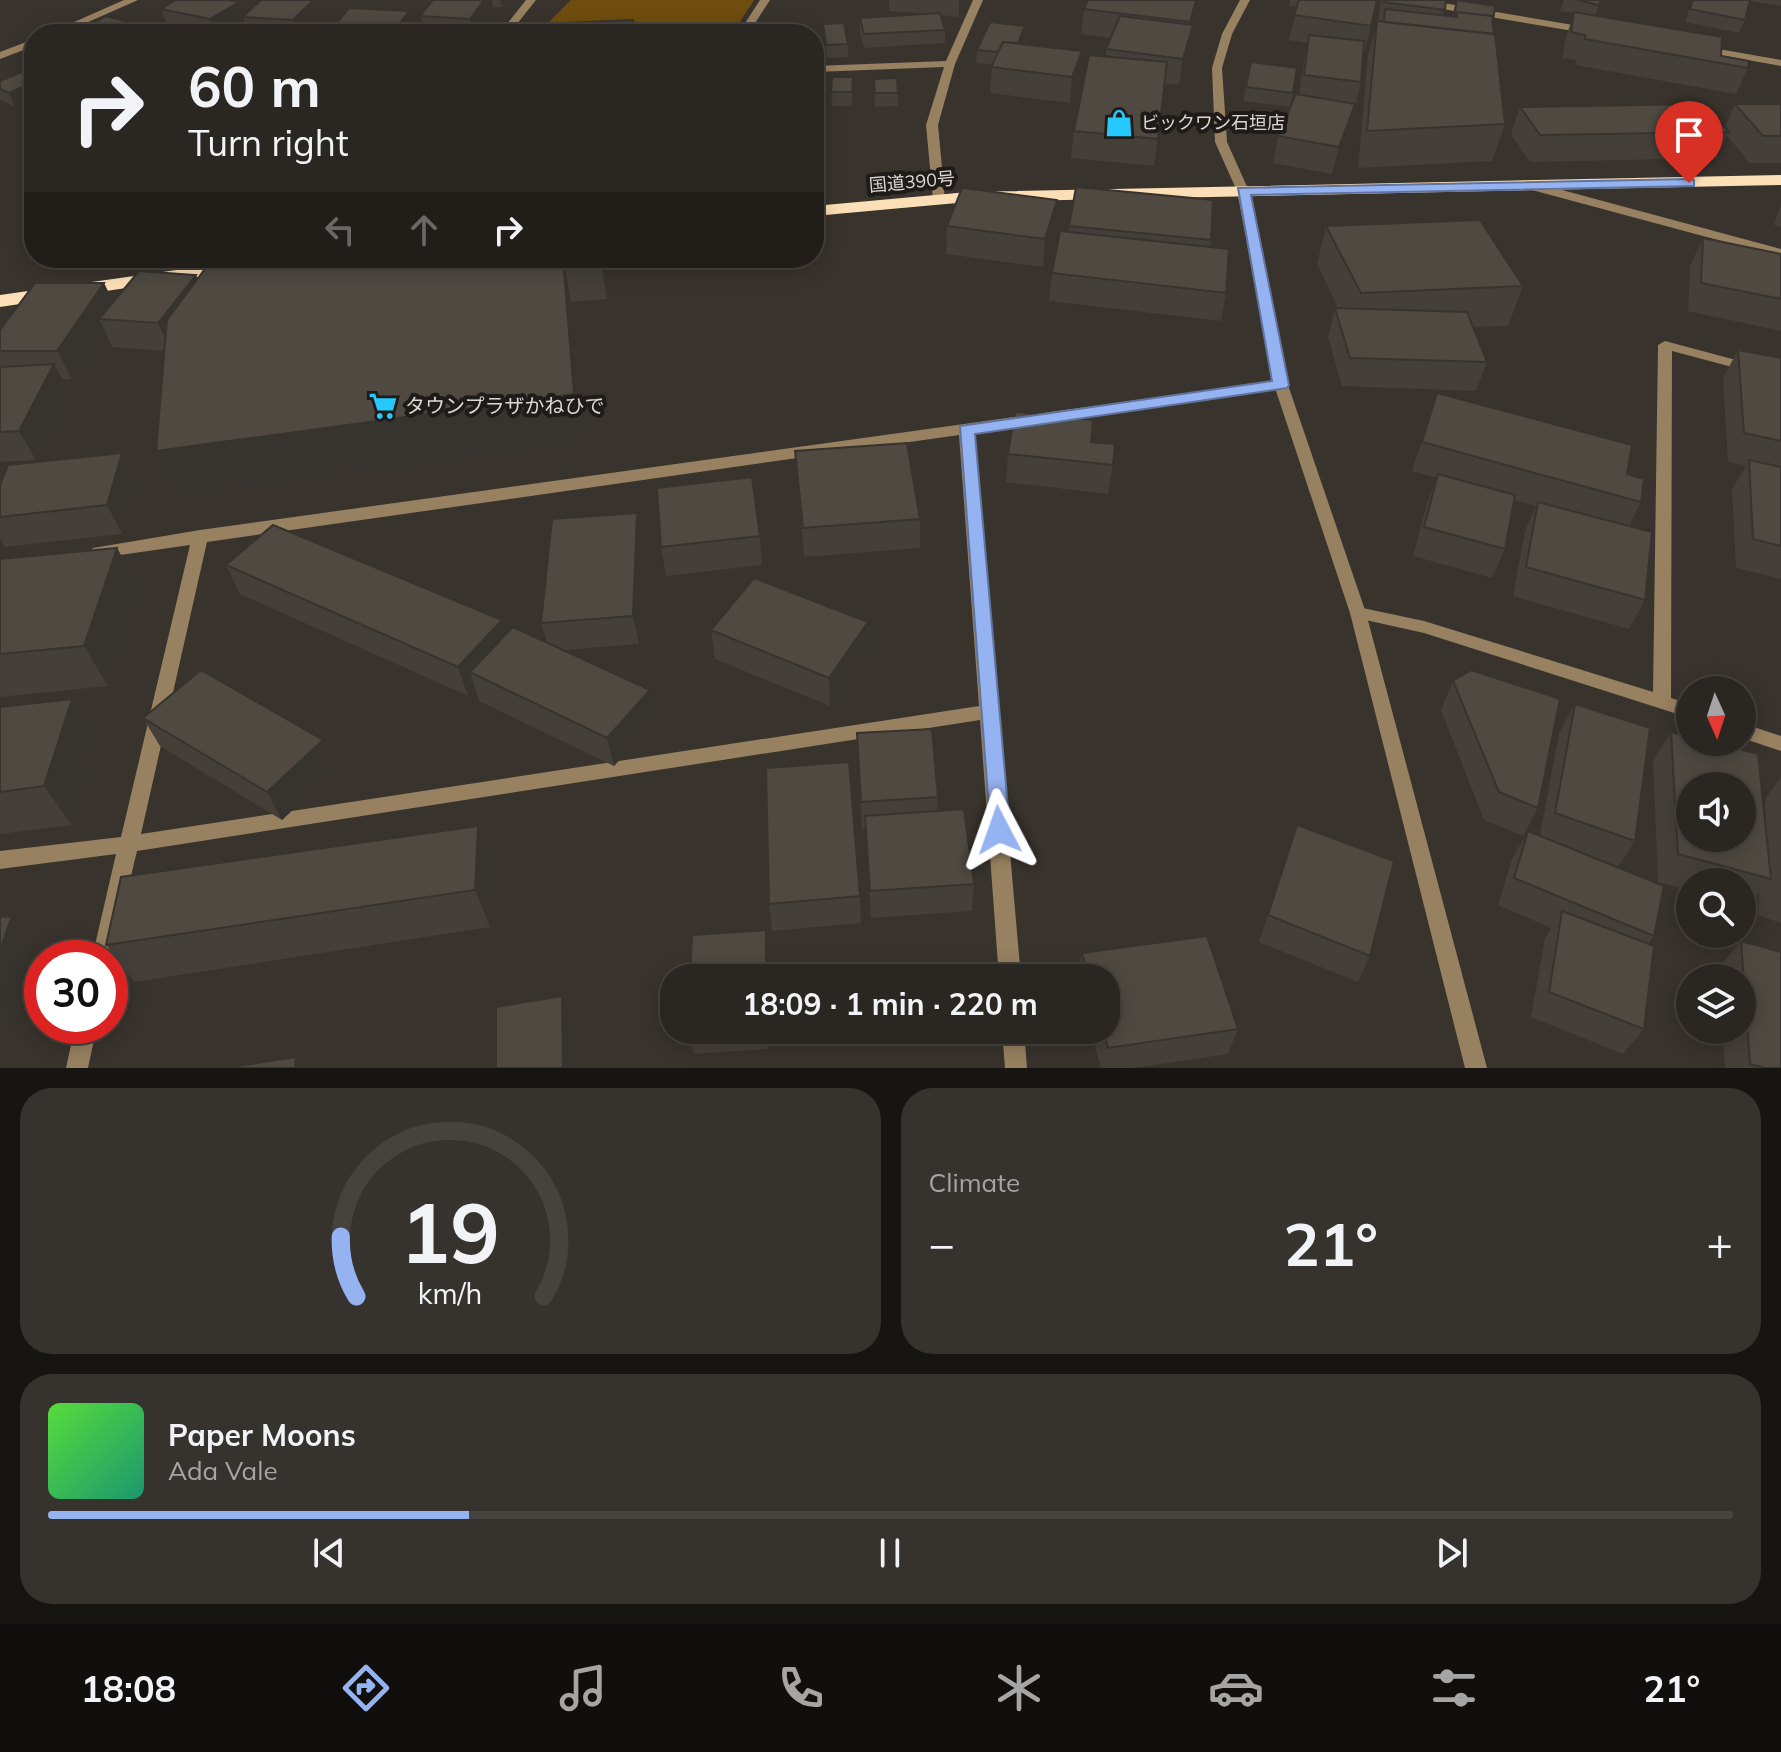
<!DOCTYPE html>
<html lang="en">
<head>
<meta charset="utf-8">
<style>
	body { margin:0; font-family:Mulish,"Noto Sans JP",sans-serif; background:#36322e; color:#f1f3f6; height:100vh; display:flex; flex-direction:column; font-size:30px; white-space:nowrap }
	* { box-sizing:border-box; margin:0 }
	p { font-size:26px; color:#a5a5a5 }
	.icon { flex:none; width:44px; height:44px; fill:none; stroke:currentColor; stroke-width:2; stroke-linecap:round; stroke-linejoin:round }
	.map { position:relative; height:1068px; overflow:hidden }
	.sheet { display:flex; flex-direction:column; gap:20px; padding:20px; background:#171512; flex:1 }
	.sheet>* { flex:none }
	.hud { position:absolute; left:24px; top:24px; width:800px; height:244px; border-radius:32px; box-shadow:0 4px 20px #0003,0 0 0 2px #46433f; background:#2a2621; color:#f1f3f6; overflow:hidden }
	.needle { width:52px; rotate:177deg }
	.tools { position:absolute; left:1676px; top:676px; display:grid; gap:16px }
	.tools a { display:grid; place-items:center; width:80px; height:80px; border-radius:50%; background:#2a2621; box-shadow:0 4px 20px #0003,0 0 0 2px #46433f; font-size:40px }
	.speed { position:absolute; left:24px; top:940px; display:flex; gap:16px; font-size:40px; font-weight:700; text-align:center }
	.speed>* { display:grid; place-content:center; width:104px; height:104px; border-radius:50%; background:#2a2621; box-shadow:0 4px 20px #0003,0 0 0 2px #46433f; line-height:1 }
	.speed .limit { border:12px solid #d22; background:#fff; color:#111 }
	.pin { position:absolute; display:grid; place-items:center; width:68px; height:68px; color:#fff; margin:-82px -34px; border-radius:50% 50% 50% 0; rotate:-45deg; box-shadow:0 0 8px #0007 }
	.pin .icon { rotate:45deg }
	.me { position:absolute; width:88px; margin:-44px; rotate:356deg; stroke-linejoin:round; filter:drop-shadow(0 0 6px #0008) }
	.turn { display:flex; align-items:center; gap:28px; height:168px; padding:0 32px; font-size:36px }
	.turn .icon { width:104px; height:104px; stroke-width:2.5 }
	.turn b { display:block; font-size:56px; line-height:68px }
	.lanes { display:flex; align-items:center; height:76px; padding:0 32px; background:#0003; justify-content:center; gap:40px; direction:ltr }
	.lanes .off { opacity:.35 }
	.big { font-size:60px; font-weight:700; line-height:1.1 }
	.sheet .tile { flex:1; display:flex; flex-direction:column; justify-content:center; gap:12px; min-width:0; padding:0 28px; border-radius:32px; background:#36322e }
	.sheet .dial { align-items:center; gap:0 }
	.dial svg { height:208px; overflow:visible; fill:none; stroke:#46433f; stroke-width:7; stroke-linecap:round; text-anchor:middle }
	.dial text { fill:#f1f3f6; stroke:none }
	.song { display:flex; align-items:center; gap:24px }
	.cover { width:96px; height:96px; border-radius:12px; background:linear-gradient(135deg,hsl(110 70% 55%),hsl(160 70% 35%)) }
	.played { height:8px; border-radius:4px; background:linear-gradient(90deg,#95b2f1 25%,#46433f 25%) }
	.keys { display:flex; justify-content:space-around; direction:ltr }
	.heat { display:flex; justify-content:space-between; align-items:center; font-size:44px; direction:ltr }
	.sheet .tiles { flex:1; display:grid; gap:20px; grid-template-columns:1fr 1fr }
	.tile:last-child { grid-column:span 2 }
	.trip { position:absolute; left:660px; top:964px; width:460px; height:80px; border-radius:32px; background:#2a2621; box-shadow:0 4px 20px #0003,0 0 0 2px #46433f; font-weight:700; line-height:80px; text-align:center }
	.tabs { display:flex; height:128px; justify-content:space-around; align-items:center; background:#110f0d; color:#a5a5a5 }
	.tabs .icon { width:56px; height:56px }
	.tabs .active { color:#95b2f1 }
	.tabs b { font-size:36px; color:#f1f3f6 }
	.map>svg:first-child { display:block }
</style>
</head>
<body>
<div class="map">
<svg width="1781" height="1068" viewBox="0 0 1781 1068">
	<rect width="100%" height="100%" fill="#38332c"/>
	<path fill="#6f4d0e" d="M571,0H754L732,34H537Z"/>
	<g fill="none" stroke-linecap="round" stroke-linejoin="round">
		<path fill="#978160" fill-rule="evenodd" d="M526,0H536L509,34H499Z
			M760,0H770L748,34H738Z
			M973,0H983L955,64L938,125L945,200L939,204L933,200L926,125L944,67L814,72V66L946,61Z
			M1402,0H1425L1591,28L1596,31L1591,34L1407,3Z
			M1701,46L1781,60V66L1697,51V47Z
			M1665,341L1781,372V380L1672,351L1671,698L1690,704V718L1424,633L1352,617L1350,613L1352,609L1358,607L1424,621L1653,692L1658,345Z
			M1281,380L1288,385L1286,388L974,433L997,706L1000,711L998,715L1021,978H999L980,720L137,851L110,963V958H92L116,854L0,869V851L121,837L190,545L99,558L93,556L91,552L93,548L200,530ZM959,435L979,706L141,834L207,542Z
			M1742,723L1781,736V751L1742,738Z
			M75,1026H97L88,1068H66Z
			M1002,1030H1024L1027,1068H1005Z"/>
		<path fill="#978160" fill-rule="evenodd" d="M124,0H138L61,34H47Z
			M1240,0H1250L1232,34L1222,68L1227,142L1249,191L1288,385L1366,613L1487,1068H1465L1350,613L1274,385L1237,191L1215,142L1212,68L1222,34Z
			M34,39V46L0,59V52Z
			M1536,183L1781,249V257L1532,190L1530,187Z"/>
		<path fill="#fcdfb6" fill-rule="evenodd" d="M1781,175V185L968,202L814,216V206L968,192Z
			M233,262L239,263V271L0,307V295Z"/>
	</g>
	<path fill="#443f39" d="M433,0H507L502,7H493L495,17L483,34H295L296,33L193,28L166,22L161,9L243,16L231,23L246,25L243,17L316,13L303,27L332,30L409,11L412,24L406,32L424,33L420,16Z
		M889,0H965L959,17L941,15L945,30V43L864,48L860,31V18L926,14L889,11Z
		M1290,0H1377L1365,51H1363L1361,82L1355,108L1348,131L1332,174L1273,163L1278,136L1299,94L1304,61L1307,43L1289,40L1297,7L1289,6Z
		M1381,0H1446L1443,15L1452,16L1457,0L1493,23L1505,124L1492,161L1358,168L1368,56L1378,21Z
		M1564,0H1601L1595,16L1721,56L1748,68L1736,94L1575,65L1576,60L1562,58L1566,37L1574,13L1560,11Z
		M1692,0H1781V6L1750,1L1745,20L1739,33L1685,22Z
		M1084,9L1194,20L1189,50L1179,85L1165,83L1154,166L1071,158L1074,131L1106,57V49L1111,38L1081,34Z
		M92,24L140,34H97Z
		M823,24L848,44V57L827,58Z
		M1025,26L1024,39L1022,44L1079,77L1070,103L990,93L992,65L976,63L977,50Z
		M1251,62L1293,93L1290,107L1243,101Z
		M34,67V99L15,107L0,99V81Z
		M814,75L823,89L821,106H814Z
		M853,77L852,106H832L831,92Z
		M874,79L898,93V106L875,107Z
		M1735,104H1781V163H1750L1727,136L1716,158L1530,162L1511,134L1520,107L1725,127Z
		M1781,204V227L1774,225Z
		M947,226L1054,228L1043,267L946,254Z
		M1069,226L1211,240L1210,247L1226,293L1221,321L1049,301L1052,273L1068,232Z
		M1326,226L1523,286L1508,326L1473,327L1487,362L1476,391L1342,386L1328,337L1335,308H1338L1317,264Z
		M1703,238L1781,254V331L1688,311L1690,266Z
		M213,258H604L607,299L571,302L584,443L180,499L156,451L164,351L112,347L105,331L72,379H62L69,392L36,460L0,462V330L104,283L113,302L197,279Z
		M1738,350L1781,358V579L1736,568L1732,489L1746,466L1728,462L1723,378Z
		M1437,393L1627,474L1641,502L1629,526L1645,600L1629,629L1513,596L1525,531L1536,506L1514,500L1505,549L1492,578L1413,556L1427,503L1437,478L1412,471Z
		M1091,442L1113,465L1108,494L1006,482L1008,454Z
		M795,451L920,519V548L804,557Z
		M137,482L122,534L5,547L0,539V485Z
		M637,513L642,542L639,644L564,650L650,690L655,718L614,766L479,701L475,688L468,696L240,594L226,565L502,620L506,634L547,642L541,623Z
		M760,536L762,565L666,576L661,547Z
		M117,548L139,589L108,686L0,697V559Z
		M868,622L869,651L830,706L715,659L711,630Z
		M1453,681L1538,808L1523,836L1484,820L1441,710Z
		M1575,704L1635,841L1618,867L1654,936L1648,944L1644,1029L1623,1054L1531,1017L1545,938L1551,928L1498,905L1512,859L1528,831L1540,836L1559,733Z
		M0,707L98,738L72,825L0,834Z
		M143,718L337,768L282,820L160,746Z
		M1671,732L1764,811L1765,799L1781,777V923L1758,915L1759,893L1749,906L1742,904V882H1690V890L1658,882L1653,760Z
		M857,733L938,797L937,811L974,884L972,911L871,918L865,829H862Z
		M1297,825L1370,956L1358,982L1259,942Z
		M478,826L492,864L490,927L134,982L106,945Z
		M860,896L861,923L772,931L769,904Z
		M1741,941L1781,1068H1725L1722,1030H1742V978H1719V967Z
		M1082,953L1238,1029L1228,1054L1133,1068H1101L1091,1030H1106V978H1077Z
		M689,1030H769V1049L694,1054Z"/>
	<path fill="#37332e" d="M313,0L316,13L297,33L293,20Z
		M484,0H492L495,17L483,34H473L470,19Z
		M500,0H507L502,7Z
		M959,0H965L959,17Z
		M1196,0L1194,20L1186,48L1190,22Z
		M239,2L243,16L215,32L210,19Z
		M409,11L412,24L405,34L393,32Z
		M136,24L140,34H123L122,31Z
		M1193,25L1189,50L1179,85L1183,59Z
		M1025,26L1024,39L1013,67V54Z
		M272,27L274,34H265Z
		M1082,51L1079,77L1070,103L1072,77Z
		M34,82V99L15,107L9,93Z
		M1355,104L1348,131L1332,174L1339,147Z
		M1057,200L1054,228L1043,267L1045,239Z
		M563,258L571,302L584,443L180,499L156,451Z
		M600,258H604L607,299Z
		M196,275L208,303L171,351L158,323Z
		M104,283L117,311L99,319L105,331L72,379L57,351Z
		M54,364L69,392L36,460L19,431Z
		M122,453L137,482L122,534L107,505Z
		M637,513L642,542L639,644L633,616Z
		M117,548L139,589L108,686L84,646Z
		M502,620L510,649L470,672L475,688L468,696L458,667Z
		M868,622L869,651L830,706L829,678Z
		M650,690L655,718L614,766L607,738Z
		M72,699L98,738L72,825L44,786Z
		M323,740L337,768L282,820L267,792Z
		M478,826L492,864L490,927L475,890Z
		M12,916L35,942L4,1033L0,1028V950Z
		M766,930L769,957V978H766Z
		M562,996L571,1022L572,1068H563Z
		M767,1030H769V1049Z
		M296,1057L304,1068H295Z"/>
	<path fill="#4f4942" stroke="#37332e" stroke-width="2" fill-rule="evenodd" d="M176,0H227L239,2L210,19L161,9Z
		M261,0H313L293,20L243,17Z
		M433,0H484L470,19L420,16Z
		M1088,0H1196L1190,22L1084,9Z
		M1299,0H1377L1371,26L1294,15Z
		M1384,0H1446L1445,10L1383,2Z
		M1457,0L1495,6L1493,21L1492,16L1457,12L1456,16H1454Z
		M1577,0H1601L1599,5Z
		M1693,0H1750L1745,20L1690,9Z
		M349,8L409,11L393,32L332,29Z
		M1385,9L1457,17V12L1492,16L1494,34L1384,22Z
		M1574,12L1722,37L1721,56L1749,61L1748,68L1585,39V35L1571,32Z
		M940,13L945,30L864,34L860,18Z
		M106,16L136,24L122,31L92,24Z
		M1120,16L1193,25L1183,59L1106,49Z
		M633,20L631,34H516L518,25Z
		M1377,21L1495,34L1505,124L1367,131Z
		M216,22L272,27L265,34H201Z
		M990,22L1025,26L1018,43L1003,42L998,52L977,50Z
		M844,23L848,44L826,45L823,24Z
		M194,27L209,28L201,34H186Z
		M302,27L348,31L345,34H295Z
		M394,32L437,34H392Z
		M1309,35L1364,41L1361,82L1304,75Z
		M1003,42L1082,51L1072,77L991,67Z
		M1089,55L1167,62L1158,139L1074,131Z
		M1251,62L1297,68L1293,93L1246,87Z
		M34,67V82L9,93L0,89V81Z
		M814,75H822L821,92H814Z
		M832,77H853L852,92H831Z
		M897,78L898,93H875L874,79Z
		M1296,94L1355,104L1339,147L1278,136Z
		M1704,104L1729,132L1540,135L1520,107Z
		M1735,104H1781V136H1763Z
		M1076,187L1213,200L1211,240L1069,226Z
		M962,188L1057,200L1045,239L947,226Z
		M1480,220L1523,286L1361,293L1326,226Z
		M1060,231L1229,249L1226,293L1052,273Z
		M1703,238L1781,254V299L1701,283Z
		M213,258H563L574,394L156,451L167,320Z
		M139,271L196,275L158,323L99,319Z
		M35,283H104L57,351H0V330Z
		M1335,308L1467,312L1487,362L1350,358Z
		M1738,350L1781,358V441L1744,433Z
		M54,364L19,431L0,432V367Z
		M1437,393L1632,445L1627,474L1644,479L1641,502L1422,442Z
		M1015,412L1093,420L1091,442L1115,444L1113,465L1008,454Z
		M907,443L920,519L803,528L795,451Z
		M122,453L107,505L0,517V485L8,465Z
		M1749,460L1781,467V546L1753,539Z
		M1438,474L1515,495L1505,549L1424,527Z
		M752,477L760,536L661,547L657,488Z
		M1538,502L1652,532L1645,600L1526,567Z
		M637,513L633,616L541,623L552,519Z
		M273,525L502,620L458,667L226,565Z
		M117,548L84,646L0,654V559Z
		M754,578L868,622L829,678L711,630Z
		M513,627L650,690L607,738L470,672Z
		M201,670L323,740L267,792L143,718Z
		M1471,670L1560,699L1538,808L1499,792L1453,681Z
		M72,699L44,786L0,792V707Z
		M1575,704L1650,728L1635,841L1555,813Z
		M932,729L938,797L861,802L857,733Z
		M1671,732L1690,737V742H1711L1758,754L1771,879L1678,854ZM1690,786H1742V838H1690Z
		M849,762L860,896L769,904L766,768Z
		M964,809L974,884L870,891L865,816Z
		M1297,825L1394,861L1370,956L1268,915Z
		M478,826L475,890L106,945L121,877Z
		M1528,831L1664,886L1654,936L1514,878Z
		M1562,911L1654,946L1644,1029L1549,992Z
		M12,916L0,950V917Z
		M766,930V978H690L692,935Z
		M1207,936L1238,1029L1108,1048L1103,1030H1106V978H1089L1082,953Z
		M1741,941L1781,952V1068H1765L1750,1064Z
		M562,996L563,1068H496V1007Z
		M296,1057L295,1068H225Z"/>
	<path fill="#95b2f1" stroke="#61749d" stroke-width="2" d="M1689,179L1694,180V186L1251,195L1289,385L1287,388L975,434L1010,830L1007,836H991L960,426L1272,381L1238,188Z"/>
	<defs>
		<symbol id="shop-bare" viewBox="-9 -9 18 18"><path d="M-5-2.5h2.3a2.7 3.5 0 0 1 5.4 0H5L5.5 6h-11ZM-1.5-2.5h3a1.5 2.3 0 0 0-3 0Z" fill="#25c9fe" stroke="#1e1b18" stroke-width="2.5" paint-order="stroke"/></symbol>
		<symbol id="supermarket-bare" viewBox="-9 -9 18 18"><path d="M-6-5.5h2.5l.6 2H6L4.5 2H-2.5L-4.4-4H-6ZM-1.5 3.2a1.3 1.3 0 1 0 .1 0ZM3 3.2a1.3 1.3 0 1 0 .1 0Z" fill="#25c9fe" stroke="#1e1b18" stroke-width="2.5" paint-order="stroke"/></symbol>
	</defs>
	<g fill-rule="evenodd">
		<use href="#shop-bare" x="1099" y="103" width="40" height="40"/>
		<use href="#supermarket-bare" x="363" y="386" width="40" height="40"/>
	</g>
	<g text-anchor="middle" stroke-width="8" stroke-linejoin="round" paint-order="stroke">
		<g font-size="18" fill="#dcd9d4" stroke="#1e1b18" text-anchor="start">
			<text x="1141" y="129">ビックワン石垣店</text>
		</g>
		<g font-size="18" fill="#dcd9d4" stroke="#1e1b18">
			<text transform="translate(912 182) rotate(-5)" y="6">国道390号</text>
		</g>
		<g font-size="20" fill="#dcd9d4" stroke="#1e1b18" text-anchor="start">
			<text x="405" y="413">タウンプラザかねひで</text>
		</g>
	</g>
</svg>
<div class="tools">
<a><svg class="needle" viewBox="-14 -14 28 28"><path d="M0-13l5 13h-10z" fill="#e53935"/><path d="M0 13l5-13h-10z" fill="#a5a5a5"/></svg></a>
<a><svg class="icon" aria-label="sound" viewBox="0 0 24 24"><path d="M4 9h4l5-4v14l-5-4H4zM17 9q2 3 0 6"/></svg></a>
<a><svg class="icon" aria-label="search" viewBox="0 0 24 24"><circle cx="10" cy="10" r="6"/><path d="M15 15l6 6"/></svg></a>
<a><svg class="icon" aria-label="layers" viewBox="0 0 24 24"><path d="M12 4l9 5-9 5-9-5zM3 14l9 5 9-5"/></svg></a>
</div>
<div class="speed"><div class="limit">30</div></div>
<div class="pin" style="left:1689px;top:183px;background:#d93025"><svg class="icon" aria-label="arrive" viewBox="0 0 24 24"><path d="M6 21V4h12l-3 4 3 4H6"/></svg></div>
<svg class="me" style="left:999px;top:830px" viewBox="-20 -20 40 40"><path d="M0-17L14 15 0 8-14 15z" fill="#95b2f1" stroke="#fff" stroke-width="4"/></svg>
<div class="trip">18:09 · 1 min · 220 m</div>
<div class="hud">
<div class="turn"><svg class="icon" aria-label="right" viewBox="0 0 24 24"><path d="M7 20v-9h11M14 6l5 5-5 5"/></svg><div><b>60 m</b>Turn right</div></div>
<div class="lanes"><svg class="icon off" aria-label="left" viewBox="0 0 24 24"><path d="M17 20v-9H6M10 6l-5 5 5 5"/></svg><svg class="icon off" aria-label="ahead" viewBox="0 0 24 24"><path d="M12 20V5M6 11l6-6 6 6"/></svg><svg class="icon" aria-label="right" viewBox="0 0 24 24"><path d="M7 20v-9h11M14 6l5 5-5 5"/></svg></div>
</div>
</div>
<section class="sheet">
<div class="tiles">
<div class="tile dial"><svg viewBox="0 0 100 80">
<path d="M14 69A42 42 0 1 1 86 69"/>
<path d="M14 69A42 42 0 0 1 8 46" stroke="#95b2f1"/>
<text x="50" y="56" font-size="32" font-weight="700">19</text>
<text x="50" y="72" font-size="11">km/h</text>
</svg></div>
<div class="tile"><p>Climate</p>
<div class="heat"><a>−</a><b class="big">21°</b><a>+</a></div>
</div>
<div class="tile">
<div class="song"><i class="cover"></i><div><b>Paper Moons</b><p>Ada Vale</p></div></div>
<div class="played"></div>
<div class="keys"><svg class="icon" aria-label="previous" viewBox="0 0 24 24"><path d="M18 5L8 12l10 7zM5 5v14"/></svg><svg class="icon" aria-label="pause" viewBox="0 0 24 24"><path d="M8 5v14M16 5v14"/></svg><svg class="icon" aria-label="next" viewBox="0 0 24 24"><path d="M6 5l10 7-10 7zM19 5v14"/></svg></div>
</div>
</div>
</section>
<nav class="tabs">
<b>18:08</b>
<svg class="icon active" aria-label="directions" viewBox="0 0 24 24"><path d="M12 3l9 9-9 9-9-9zM9 14v-3h6M13 9l2 2-2 2"/></svg>
<svg class="icon" aria-label="music" viewBox="0 0 24 24"><path d="M9 18V5l10-2v13"/><circle cx="6" cy="18" r="3"/><circle cx="16" cy="16" r="3"/></svg>
<svg class="icon" aria-label="phone" viewBox="0 0 24 24"><path d="M5 4h4l2 5-3 2q2 4 5 5l2-3 5 2v4C11 20 4 13 5 4z"/></svg>
<svg class="icon" aria-label="climate" viewBox="0 0 24 24"><path d="M12 3v18M4 7l16 10M4 17L20 7"/></svg>
<svg class="icon" aria-label="car" viewBox="0 0 24 24"><path d="M5 17H2v-5l4-1 3-4h7l3 4 3 1v5h-3M9 17h6M6 11h13"/><circle cx="7" cy="17" r="2"/><circle cx="17" cy="17" r="2"/></svg>
<svg class="icon" aria-label="filters" viewBox="0 0 24 24"><path d="M4 7h16M4 17h16"/><circle cx="9" cy="7" r="2"/><circle cx="15" cy="17" r="2"/></svg>
<b>21°</b>
</nav>
</body>
</html>
